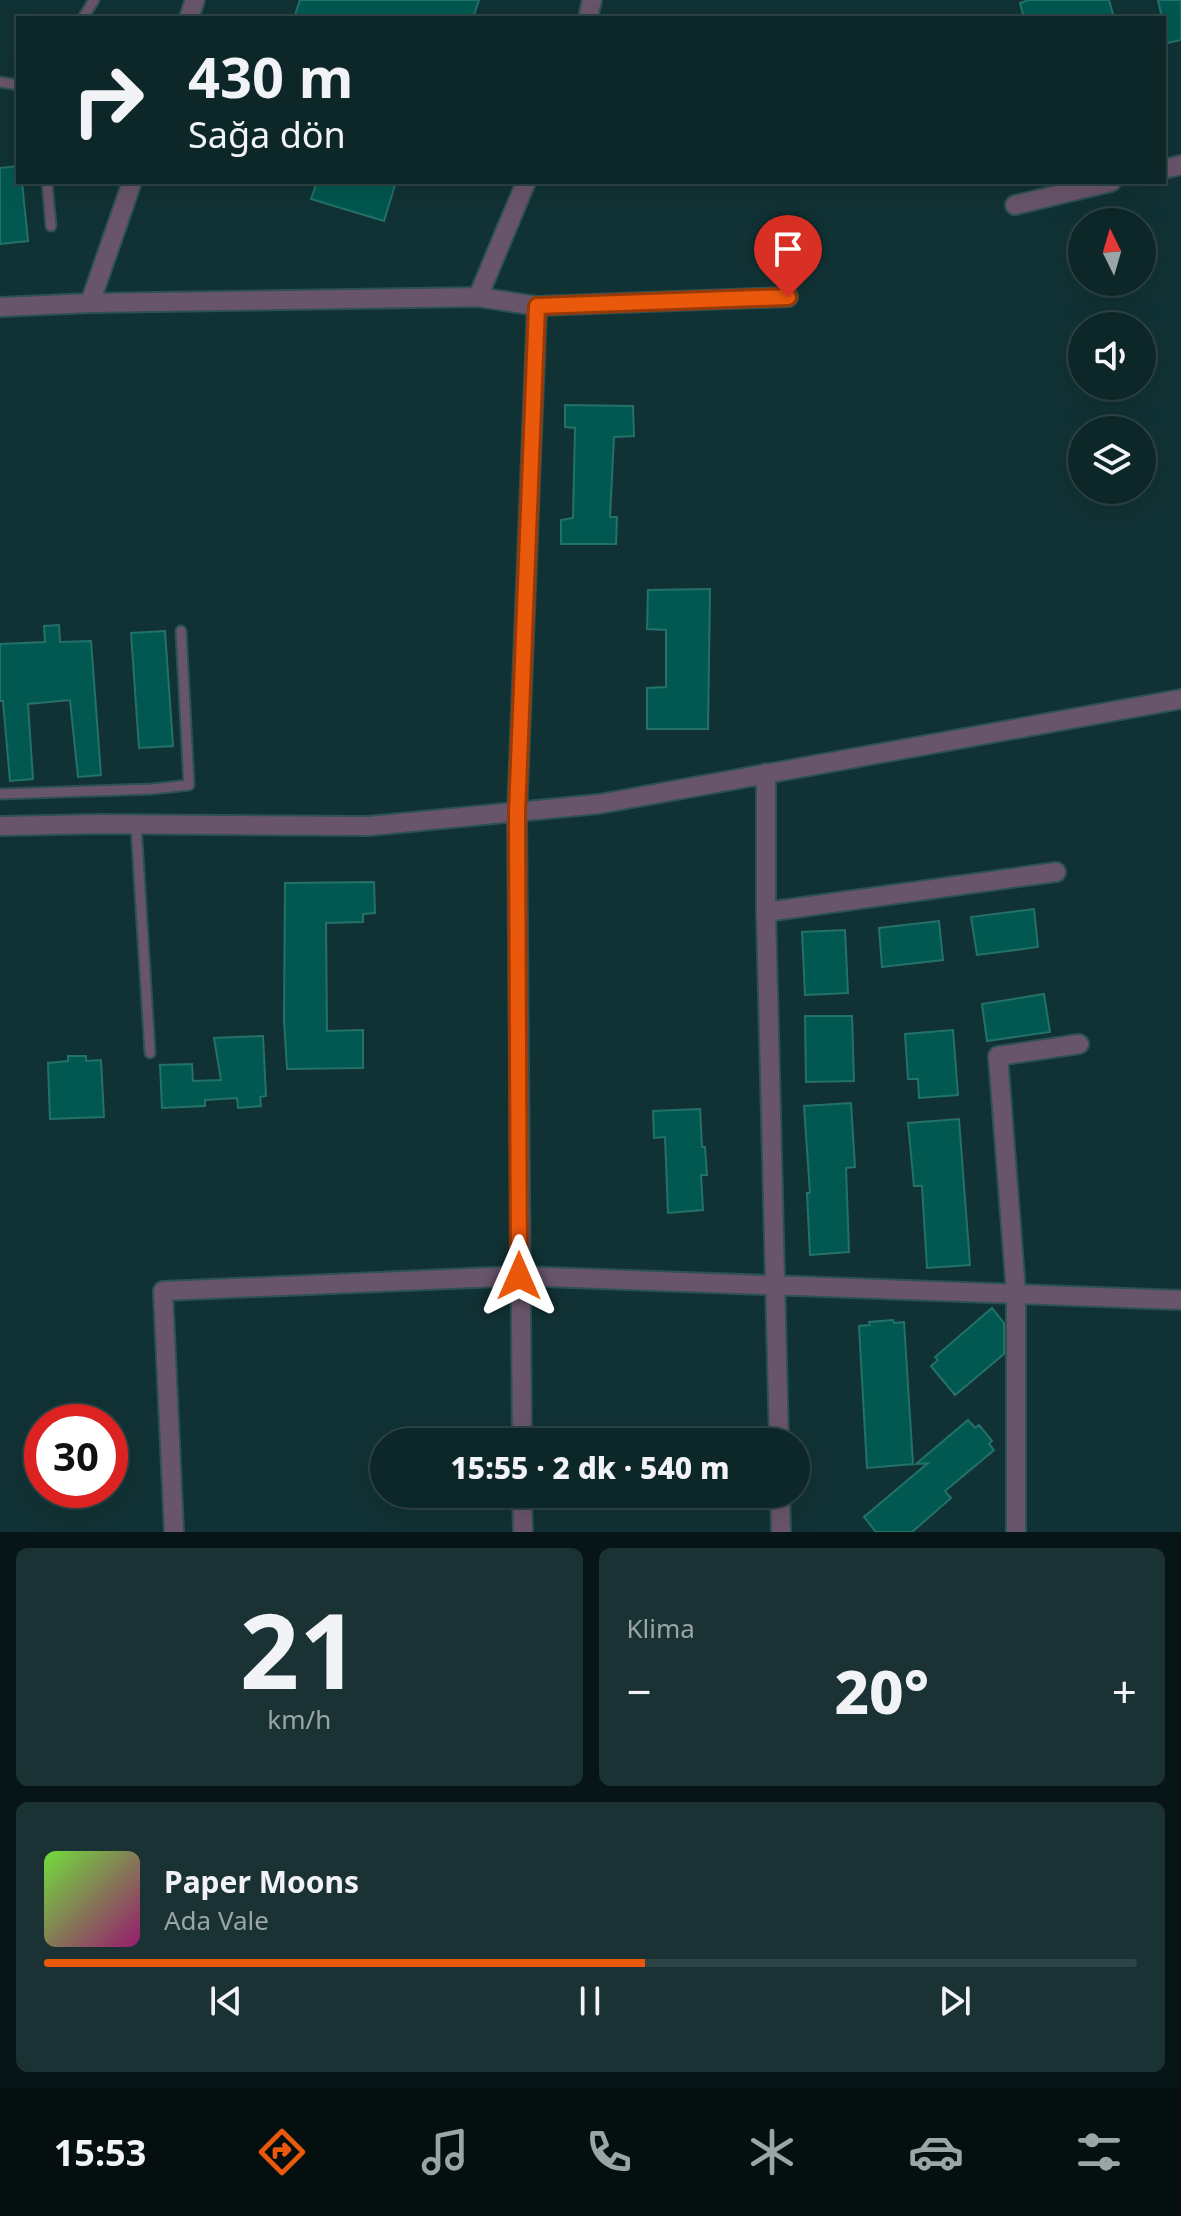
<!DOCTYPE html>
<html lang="tr">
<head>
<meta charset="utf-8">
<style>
	body { margin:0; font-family:"Noto Sans",sans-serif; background:#1b3234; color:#f1f3f6; height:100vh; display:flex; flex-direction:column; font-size:30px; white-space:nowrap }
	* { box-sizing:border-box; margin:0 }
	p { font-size:26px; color:#9aa5a8 }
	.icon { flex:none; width:44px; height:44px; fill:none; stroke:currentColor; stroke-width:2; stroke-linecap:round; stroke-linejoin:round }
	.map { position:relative; height:1532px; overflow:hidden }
	.panel { display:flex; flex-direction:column; gap:16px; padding:16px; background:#071516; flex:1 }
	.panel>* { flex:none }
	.banner { position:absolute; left:16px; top:16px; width:1150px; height:168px; border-radius:0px; box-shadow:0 8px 32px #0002,0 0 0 2px #2d4345; background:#0d2628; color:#f1f3f6; overflow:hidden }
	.needle { width:52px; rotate:355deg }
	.buttons { position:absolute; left:1068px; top:208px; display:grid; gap:16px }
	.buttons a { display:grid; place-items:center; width:88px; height:88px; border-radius:50%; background:#0d2628; box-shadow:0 8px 32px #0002,0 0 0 2px #2d4345; font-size:40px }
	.speed { position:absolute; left:24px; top:1404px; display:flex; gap:16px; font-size:40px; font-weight:700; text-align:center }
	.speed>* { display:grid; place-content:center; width:104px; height:104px; border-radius:50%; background:#0d2628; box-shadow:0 8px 32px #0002,0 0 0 2px #2d4345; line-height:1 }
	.speed .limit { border:12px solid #d22; background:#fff; color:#111 }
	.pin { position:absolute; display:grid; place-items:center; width:68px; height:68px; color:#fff; margin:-82px -34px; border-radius:50% 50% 50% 0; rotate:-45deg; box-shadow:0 0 8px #0007 }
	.pin .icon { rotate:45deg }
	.me { position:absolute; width:88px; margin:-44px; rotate:0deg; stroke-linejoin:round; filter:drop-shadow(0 0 6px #0008) }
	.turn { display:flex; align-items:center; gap:28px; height:168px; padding:0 40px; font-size:36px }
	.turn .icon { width:104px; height:104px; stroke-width:2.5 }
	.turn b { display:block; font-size:56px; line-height:68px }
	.big { font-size:60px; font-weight:800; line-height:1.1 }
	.panel .tile { flex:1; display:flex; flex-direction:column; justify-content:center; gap:12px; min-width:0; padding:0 28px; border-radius:12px; background:#1b3234 }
	.panel .dial { align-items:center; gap:0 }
	.dial b { font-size:104px; line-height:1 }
	.song { display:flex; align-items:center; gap:24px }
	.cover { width:96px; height:96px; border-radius:12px; background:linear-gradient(135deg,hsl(100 70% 55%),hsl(320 70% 35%)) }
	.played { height:8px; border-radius:4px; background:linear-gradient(90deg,#ea580c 55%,#2d4345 55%) }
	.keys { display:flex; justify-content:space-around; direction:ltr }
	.heat { display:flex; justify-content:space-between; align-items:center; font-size:44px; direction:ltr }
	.panel .tiles { flex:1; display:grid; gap:16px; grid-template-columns:1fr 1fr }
	.tile:last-child { grid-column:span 2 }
	.trip { position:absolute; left:370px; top:1428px; width:440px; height:80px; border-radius:40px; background:#0d2628; box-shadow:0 8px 32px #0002,0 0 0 2px #2d4345; font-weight:800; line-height:80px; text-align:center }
	.dock { display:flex; height:128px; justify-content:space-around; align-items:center; background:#050f10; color:#9aa5a8 }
	.dock .icon { width:56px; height:56px }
	.dock .active { color:#ea580c }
	.dock b { font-size:36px; color:#f1f3f6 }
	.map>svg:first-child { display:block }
</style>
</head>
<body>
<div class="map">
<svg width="1181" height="1532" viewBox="0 0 1181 1532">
	<rect width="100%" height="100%" fill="#113235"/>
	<path fill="#015850" stroke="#237168" stroke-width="2" d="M300,0H479L473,18H294Z
		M1029,0H1109L1114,18H1024L1020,3Z
		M1158,0H1181V40L1167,43L1164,18H1162Z
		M18,166V182H22L28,241L0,244V168Z
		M317,182H396L384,221L311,199Z
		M565,405L633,406L634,436L614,437L610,517H617L616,544H561V520L573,518L575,428L565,427Z
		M710,589L708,729H647V688L666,687V630L647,629L648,590Z
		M59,625L60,642L91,641L101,775L78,777L70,700L28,704L33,779L10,781L3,701H0V644L45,642L44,626Z
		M165,631L173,746L139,748L131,633Z
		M374,882L375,913L363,914V922L326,923L327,1031L363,1030V1068L287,1069L284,1020L285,883Z
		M1034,909L1038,947L977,955L971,917Z
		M939,921L943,960L882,967L879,928Z
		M845,930L848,993L805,995L802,932Z
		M1044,994L1050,1032L987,1041L982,1004Z
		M805,1016H852L854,1081L806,1082Z
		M953,1030L958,1095L919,1098L918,1079H908L905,1034Z
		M263,1036L266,1096L260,1097L261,1106L238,1108L237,1098L205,1100V1106L162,1108L160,1065L192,1064L193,1081L221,1080L214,1038Z
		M68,1056H86V1061L101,1060L104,1117L50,1119L48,1063L68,1061Z
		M851,1103L855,1167L846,1168L849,1252L810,1255L807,1193H810L804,1106Z
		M700,1109L702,1147H705L707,1175H701L703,1210L668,1213L665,1137L654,1138L653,1111Z
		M959,1119L970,1265L927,1268L922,1186H914L908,1123Z
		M992,1308L1004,1323V1354L955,1395L931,1366L938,1360L935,1357Z
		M893,1320L894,1323L904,1322L913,1464L867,1468L859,1326L870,1325L869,1322Z
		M968,1420L975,1428L979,1425L992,1441L989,1444L994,1450L945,1491L951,1498L912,1532H876L864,1517L928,1463L916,1464Z"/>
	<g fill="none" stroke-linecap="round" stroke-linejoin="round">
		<defs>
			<path id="lane" d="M83,18L94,0
				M0,82L18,85
				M47,182L51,226
				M0,794L152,789L189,785L181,631
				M136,825L150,1053"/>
			<path id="street" d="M189,18L195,0
				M588,18L592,0
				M1164,169L1181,165
				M1015,205L1111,182
				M478,297L526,182
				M90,303L132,182
				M0,307L90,303L478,297L537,306L788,297
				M766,773V912L779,1442
				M0,826L99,824L369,826L599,804L1181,699
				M766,912L1056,872
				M522,1442L517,813L537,306
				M522,1494L523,1532
				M780,1494L781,1532
				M174,1532L163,1291L519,1276L1181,1300
				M1016,1532V1292L998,1056L1079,1044"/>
		</defs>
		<use href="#lane" stroke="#2d5154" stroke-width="13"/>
		<use href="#street" stroke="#2d5154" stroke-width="22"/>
		<use href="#lane" stroke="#69556b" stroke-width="9"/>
		<use href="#street" stroke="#69556b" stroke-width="18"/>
	</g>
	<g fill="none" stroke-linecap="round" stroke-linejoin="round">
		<defs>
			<path id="route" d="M519,1276L517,813L537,306L788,297"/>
		</defs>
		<use href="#route" stroke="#983908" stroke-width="20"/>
		<use href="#route" stroke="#ea580c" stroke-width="14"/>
	</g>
</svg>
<div class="buttons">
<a><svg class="needle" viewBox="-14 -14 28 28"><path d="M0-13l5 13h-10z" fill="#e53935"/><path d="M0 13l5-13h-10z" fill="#9aa5a8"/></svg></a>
<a><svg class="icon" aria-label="sound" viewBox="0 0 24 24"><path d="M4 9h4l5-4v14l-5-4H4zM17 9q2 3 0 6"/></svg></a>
<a><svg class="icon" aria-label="layers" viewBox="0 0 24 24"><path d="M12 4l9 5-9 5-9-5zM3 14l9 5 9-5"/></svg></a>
</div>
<div class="speed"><div class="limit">30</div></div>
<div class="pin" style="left:788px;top:297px;background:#d93025"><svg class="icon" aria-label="arrive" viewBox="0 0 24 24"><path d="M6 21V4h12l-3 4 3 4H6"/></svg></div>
<svg class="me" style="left:519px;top:1276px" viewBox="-20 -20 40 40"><path d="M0-17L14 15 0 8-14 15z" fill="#ea580c" stroke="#fff" stroke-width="4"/></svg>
<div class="trip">15:55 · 2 dk · 540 m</div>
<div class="banner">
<div class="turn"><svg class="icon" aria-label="right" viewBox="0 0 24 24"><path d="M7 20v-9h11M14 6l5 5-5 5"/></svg><div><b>430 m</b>Sağa dön</div></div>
</div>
</div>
<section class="panel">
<div class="tiles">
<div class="tile dial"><b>21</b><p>km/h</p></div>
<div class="tile"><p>Klima</p>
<div class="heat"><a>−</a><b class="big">20°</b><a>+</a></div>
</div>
<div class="tile">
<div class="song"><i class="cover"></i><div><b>Paper Moons</b><p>Ada Vale</p></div></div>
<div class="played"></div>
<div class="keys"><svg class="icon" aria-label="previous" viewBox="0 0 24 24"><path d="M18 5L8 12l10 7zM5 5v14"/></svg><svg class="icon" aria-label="pause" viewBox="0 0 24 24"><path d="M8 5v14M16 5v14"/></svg><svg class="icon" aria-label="next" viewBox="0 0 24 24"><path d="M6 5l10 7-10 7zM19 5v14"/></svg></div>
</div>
</div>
</section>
<nav class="dock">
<b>15:53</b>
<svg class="icon active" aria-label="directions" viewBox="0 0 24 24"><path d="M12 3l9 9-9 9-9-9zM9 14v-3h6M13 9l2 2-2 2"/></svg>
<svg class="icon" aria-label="music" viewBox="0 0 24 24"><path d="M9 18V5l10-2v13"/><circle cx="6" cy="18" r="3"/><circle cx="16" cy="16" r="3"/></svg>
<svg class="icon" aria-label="phone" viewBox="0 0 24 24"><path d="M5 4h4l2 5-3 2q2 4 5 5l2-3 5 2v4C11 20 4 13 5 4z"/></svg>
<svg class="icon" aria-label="climate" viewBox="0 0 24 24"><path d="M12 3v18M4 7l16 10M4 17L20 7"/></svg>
<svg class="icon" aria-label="car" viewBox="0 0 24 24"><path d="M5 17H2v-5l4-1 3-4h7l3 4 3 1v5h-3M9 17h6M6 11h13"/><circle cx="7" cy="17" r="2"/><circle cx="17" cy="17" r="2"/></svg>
<svg class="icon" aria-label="filters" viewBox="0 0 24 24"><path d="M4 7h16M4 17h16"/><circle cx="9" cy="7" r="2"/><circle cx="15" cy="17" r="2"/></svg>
</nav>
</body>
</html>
